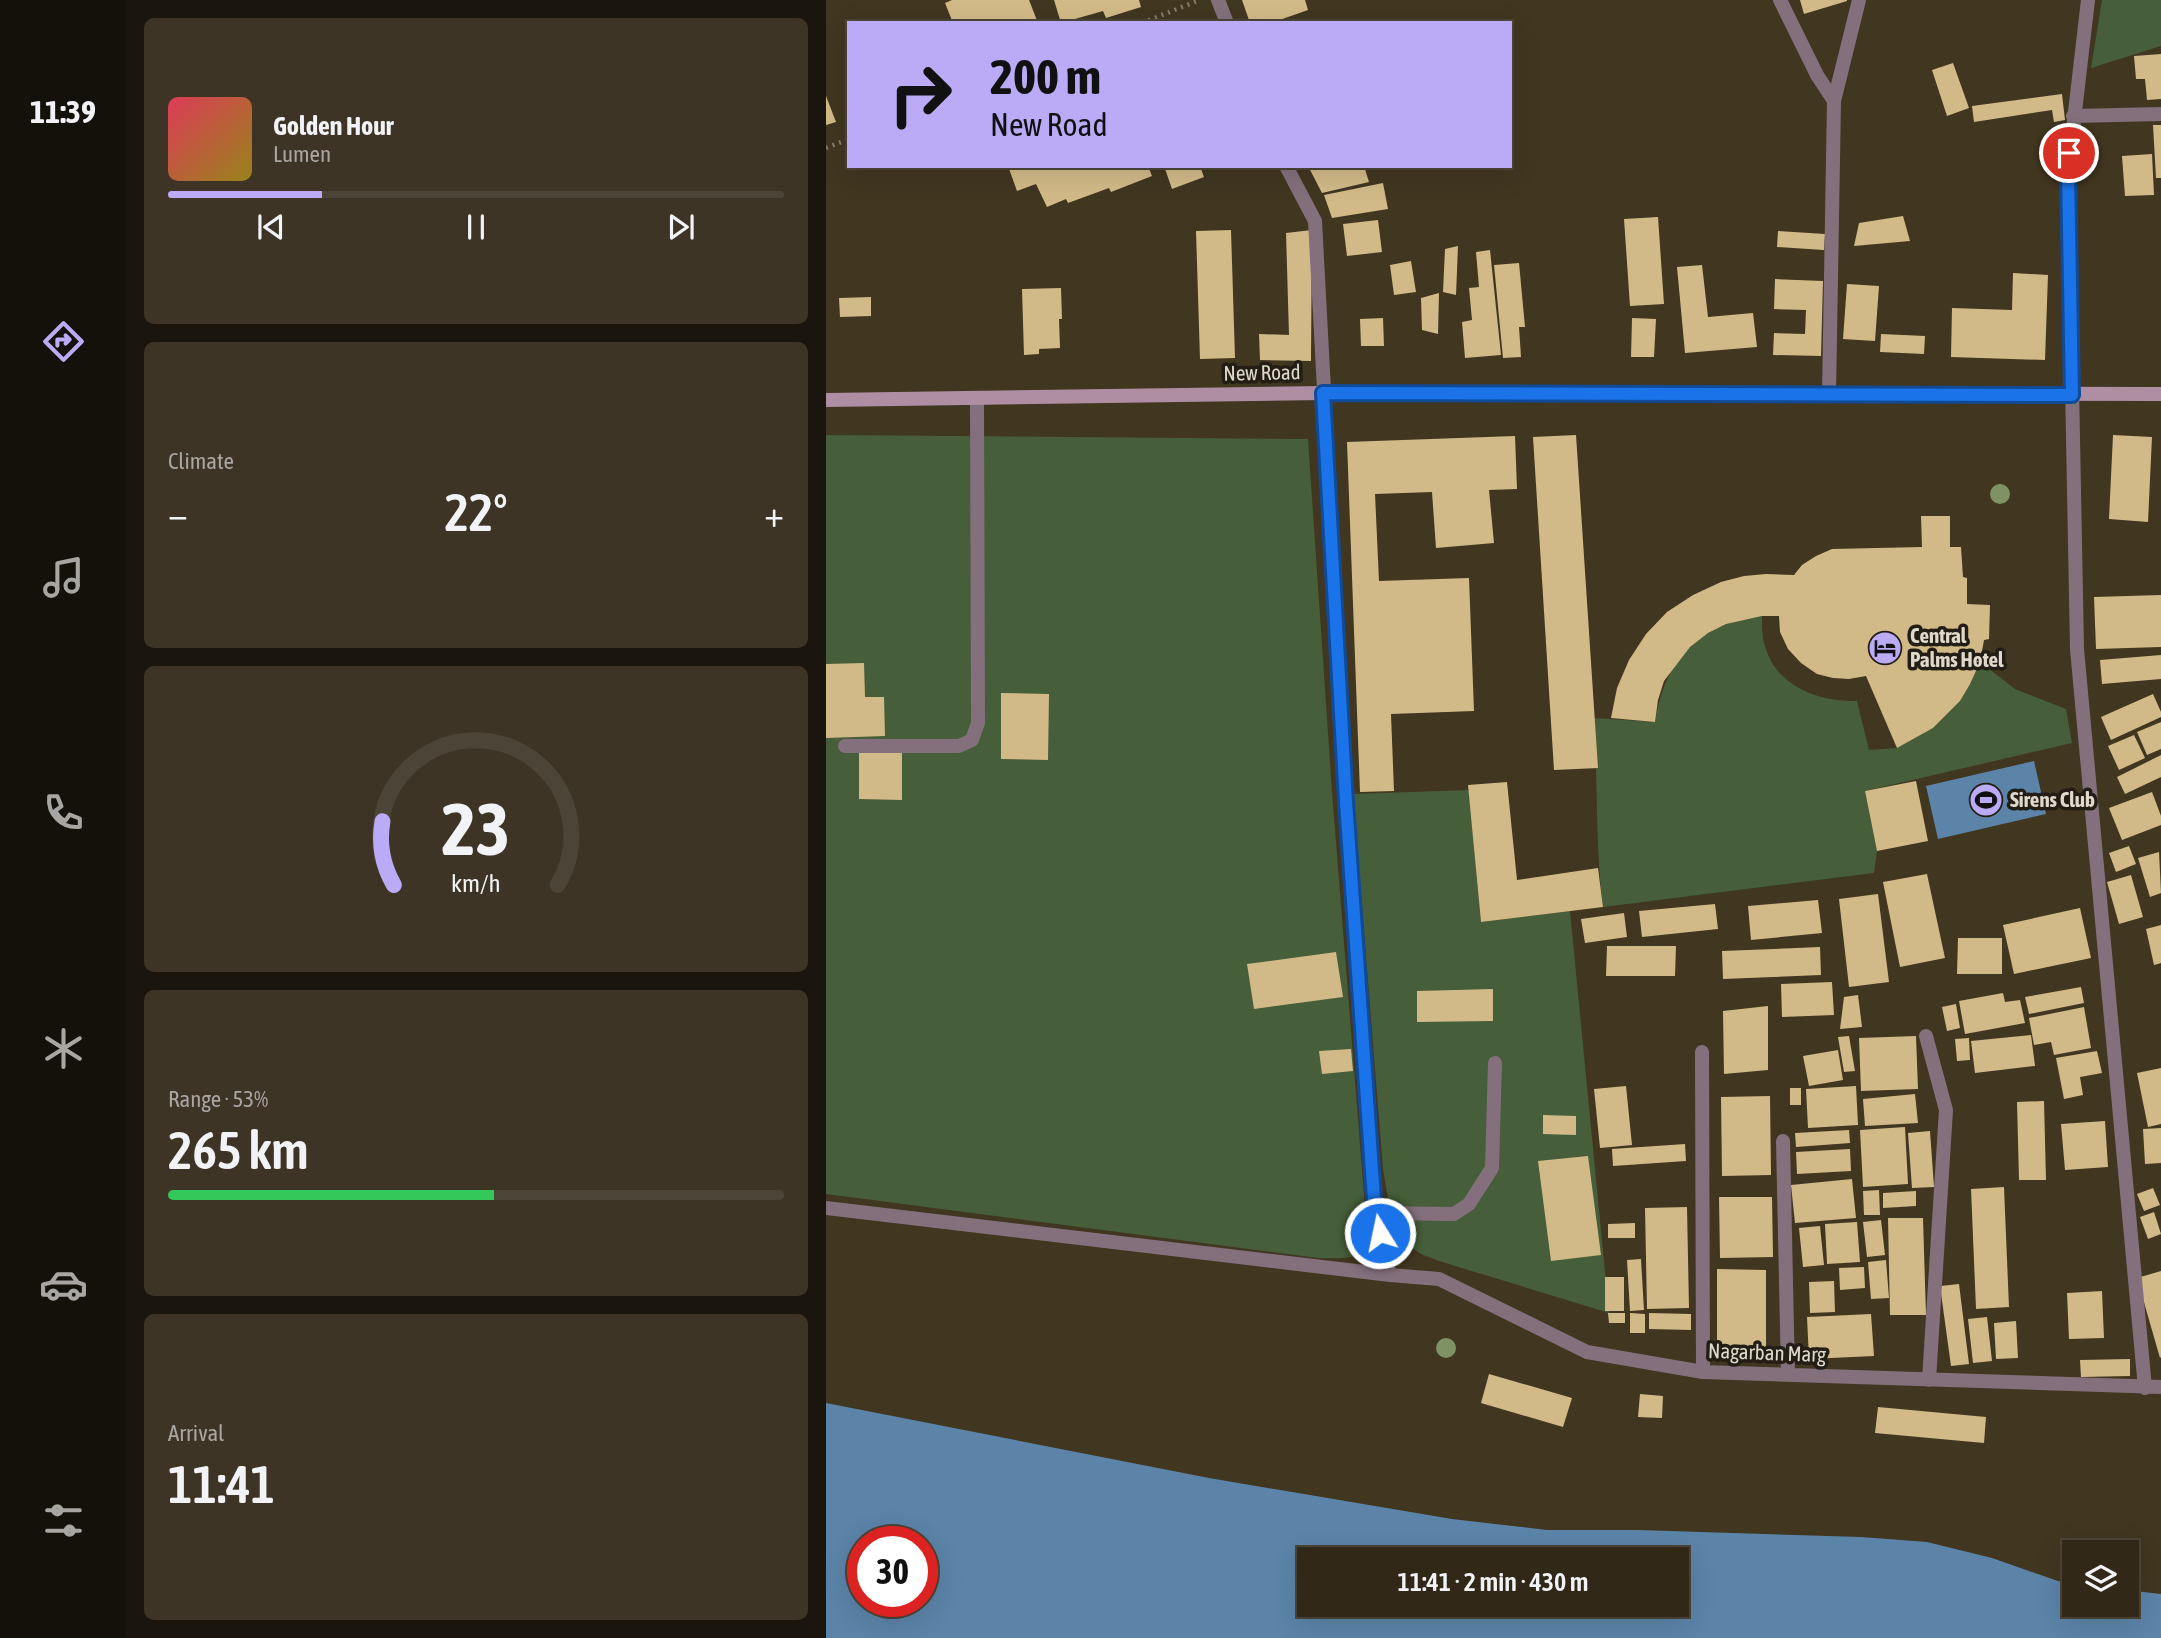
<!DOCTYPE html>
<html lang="en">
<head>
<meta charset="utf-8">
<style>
	body { margin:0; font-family:"Asap Condensed",sans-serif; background:#3d3425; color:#f1f3f6; height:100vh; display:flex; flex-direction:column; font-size:26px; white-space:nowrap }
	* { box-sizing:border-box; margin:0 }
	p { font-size:23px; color:#a8a6a2 }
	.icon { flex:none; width:38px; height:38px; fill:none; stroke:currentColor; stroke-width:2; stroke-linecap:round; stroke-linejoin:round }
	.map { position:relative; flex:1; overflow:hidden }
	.panel { display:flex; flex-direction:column; gap:18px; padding:18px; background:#1b160d; width:700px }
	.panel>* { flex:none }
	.hud { position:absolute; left:21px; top:21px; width:665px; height:147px; border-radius:0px; box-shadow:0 7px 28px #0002,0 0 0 2px #4c4437; background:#bbaaf6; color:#111; overflow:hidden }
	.fabs { position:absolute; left:1236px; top:1540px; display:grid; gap:14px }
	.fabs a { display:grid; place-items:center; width:77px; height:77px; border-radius:0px; background:#312818; box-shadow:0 7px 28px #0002,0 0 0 2px #4c4437; font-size:35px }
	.speed { position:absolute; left:21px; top:1526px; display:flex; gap:14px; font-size:35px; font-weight:700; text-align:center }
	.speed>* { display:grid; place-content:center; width:91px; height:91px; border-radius:50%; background:#312818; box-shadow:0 7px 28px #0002,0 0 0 2px #4c4437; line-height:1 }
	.speed .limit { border:10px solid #d22; background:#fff; color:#111 }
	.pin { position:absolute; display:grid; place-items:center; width:60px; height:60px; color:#fff; margin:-30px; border:4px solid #fff; border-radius:50%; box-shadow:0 2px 7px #0007 }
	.me { position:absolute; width:77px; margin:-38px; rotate:350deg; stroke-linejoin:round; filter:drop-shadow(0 0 5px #0008) }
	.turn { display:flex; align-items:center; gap:24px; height:147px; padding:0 28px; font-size:32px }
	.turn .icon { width:91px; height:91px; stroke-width:2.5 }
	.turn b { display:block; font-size:49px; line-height:60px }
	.big { font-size:52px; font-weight:600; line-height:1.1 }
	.panel .widget { flex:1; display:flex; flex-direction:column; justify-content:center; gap:10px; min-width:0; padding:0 24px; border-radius:10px; background:#3d3425 }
	.panel .dial { align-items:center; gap:0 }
	.dial svg { height:182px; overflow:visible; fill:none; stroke:#4c4437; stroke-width:7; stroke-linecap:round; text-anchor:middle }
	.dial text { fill:#f1f3f6; stroke:none }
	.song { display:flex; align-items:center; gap:21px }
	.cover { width:84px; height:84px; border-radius:10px; background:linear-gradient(135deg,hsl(350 70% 55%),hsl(50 70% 35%)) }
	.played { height:7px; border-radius:4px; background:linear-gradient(90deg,#bbaaf6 25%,#4c4437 25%) }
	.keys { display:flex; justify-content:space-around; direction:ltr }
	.heat { display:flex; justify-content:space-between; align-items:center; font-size:38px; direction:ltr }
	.charge { height:10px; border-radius:5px; background:linear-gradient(90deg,#34c759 53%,#4c4437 0) }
	.trip { position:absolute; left:471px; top:1547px; width:392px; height:70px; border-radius:0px; background:#312818; box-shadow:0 7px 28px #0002,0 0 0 2px #4c4437; font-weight:600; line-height:70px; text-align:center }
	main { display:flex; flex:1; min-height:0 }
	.menu { display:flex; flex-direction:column; width:126px; justify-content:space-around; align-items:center; background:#14100a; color:#a8a6a2 }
	.menu .icon { width:49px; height:49px }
	.menu .on { color:#bbaaf6 }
	.menu b { font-size:32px; color:#f1f3f6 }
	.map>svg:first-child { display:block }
</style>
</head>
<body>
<main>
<nav class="menu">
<b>11:39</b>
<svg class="icon on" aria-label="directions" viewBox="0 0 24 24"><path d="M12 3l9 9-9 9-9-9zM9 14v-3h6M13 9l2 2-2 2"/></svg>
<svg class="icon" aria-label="music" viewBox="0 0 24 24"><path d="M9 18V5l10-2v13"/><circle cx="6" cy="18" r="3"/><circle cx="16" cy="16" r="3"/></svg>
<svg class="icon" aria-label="phone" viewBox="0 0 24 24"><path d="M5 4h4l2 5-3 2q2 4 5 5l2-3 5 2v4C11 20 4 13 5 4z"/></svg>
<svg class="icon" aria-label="climate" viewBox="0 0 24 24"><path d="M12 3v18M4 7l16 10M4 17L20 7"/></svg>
<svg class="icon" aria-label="car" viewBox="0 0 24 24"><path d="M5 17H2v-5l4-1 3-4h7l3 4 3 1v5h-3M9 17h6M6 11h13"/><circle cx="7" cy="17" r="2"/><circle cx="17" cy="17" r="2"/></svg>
<svg class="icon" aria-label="filters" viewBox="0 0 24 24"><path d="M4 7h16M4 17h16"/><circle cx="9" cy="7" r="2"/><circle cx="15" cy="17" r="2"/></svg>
</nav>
<section class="panel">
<div class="widget">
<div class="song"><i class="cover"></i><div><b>Golden Hour</b><p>Lumen</p></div></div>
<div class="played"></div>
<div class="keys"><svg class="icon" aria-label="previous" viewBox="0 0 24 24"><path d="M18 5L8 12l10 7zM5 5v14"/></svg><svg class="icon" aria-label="pause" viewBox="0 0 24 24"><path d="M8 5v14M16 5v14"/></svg><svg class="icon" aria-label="next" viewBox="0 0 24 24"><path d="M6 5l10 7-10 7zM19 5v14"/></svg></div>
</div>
<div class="widget"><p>Climate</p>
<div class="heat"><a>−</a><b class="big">22°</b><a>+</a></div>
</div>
<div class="widget dial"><svg viewBox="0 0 100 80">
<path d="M14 69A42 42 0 1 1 86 69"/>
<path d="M14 69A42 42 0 0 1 9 41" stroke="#bbaaf6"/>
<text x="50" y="56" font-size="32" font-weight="700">23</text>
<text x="50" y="72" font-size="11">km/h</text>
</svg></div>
<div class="widget"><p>Range · 53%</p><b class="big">265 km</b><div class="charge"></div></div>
<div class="widget"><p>Arrival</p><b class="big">11:41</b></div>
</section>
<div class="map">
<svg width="1335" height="1638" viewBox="0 0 1335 1638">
	<rect width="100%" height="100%" fill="#413620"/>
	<path fill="#465e39" d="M1276,0H1335V46L1265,68Z
		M0,435L482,439L506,792L540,1220C557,1260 521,1259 492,1258L0,1194Z
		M936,616C936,623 936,631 937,638C945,684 989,702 1031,701L1043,750L1071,748L1107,728L1134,701L1154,662L1189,689L1240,709L1246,743L1039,791L1051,851L1048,873L777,907C769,844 772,781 768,718L829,722C836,678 855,642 898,625C910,620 924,619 936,616Z
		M643,790L655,922L744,911L783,1313L613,1261C606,1258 595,1255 589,1250C565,1229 562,1198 557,1169L527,794Z"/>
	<path fill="#5b84a8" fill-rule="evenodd" d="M1208,761L1220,814L1112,839L1100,786Z
		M0,1403L383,1478L626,1519L721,1530H812L1035,1537L1101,1542L1166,1558L1232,1581L1248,1583V1605H1300V1590L1335,1594V1638H0ZM37,1542H96V1601H37ZM483,1559H850V1605H483Z"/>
	<path fill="#d2ba88" d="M126,0H203L212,23H127L119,3Z
		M228,0H313L315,7L280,18L277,11L235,23Z
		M416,0H479L482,10L445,23H424Z
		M974,0H1021V1L978,14Z
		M1335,54V99L1321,100L1319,79H1310L1308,56Z
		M1127,63L1143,108L1121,116L1106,70Z
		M1236,94L1239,120L1228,122L1226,110L1148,122L1146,106Z
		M0,96L10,122L0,125Z
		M1327,125H1335V178H1330Z
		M1326,154L1328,195L1299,196L1296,156Z
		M182,166H322L326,176L285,192L283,188L242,203L240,199L221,207L210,184L191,191Z
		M338,166H374L378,177L346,189Z
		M482,166H538L543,182L496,193Z
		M557,183L562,209L506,218L498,195Z
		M1077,216L1084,241L1028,246L1033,223Z
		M832,217L838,304L804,306L798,219Z
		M552,220L556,252L521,256L517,224Z
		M405,230L409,358L374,359L370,231Z
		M486,230L485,361L434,360L433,334L463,335L460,233Z
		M952,231L999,234L998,250L951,247Z
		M632,246L630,295L617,292L619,249Z
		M664,250L675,355L639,358L636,322L646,320L643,288L653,287L650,252Z
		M585,261L590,292L568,295L564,265Z
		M693,263L699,327H693L695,357L677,358L668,265Z
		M876,265L882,317L927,313L931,347L859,353L851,267Z
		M1187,273L1222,275L1219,360L1125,357L1126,308L1186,310Z
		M949,279L997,281L995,356L947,355L948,333L979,334L980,310L948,309Z
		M1021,284L1053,286L1049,341L1017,339Z
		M235,288L236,319H233L234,348L213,349V354L198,355L196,289Z
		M613,293L612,334L596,330L595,298Z
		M45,297V316L14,317L13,298Z
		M557,318L558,346H535L534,319Z
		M806,318L830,319L828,357H805Z
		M1055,334L1099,336L1098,354L1054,352Z
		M750,435L772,768L728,770L707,437Z
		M1287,435L1326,437L1322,522L1283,519Z
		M689,436L691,489L663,490L668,543L610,548L606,492L549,494L553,581L643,578L648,711L565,714L568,791L534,792L521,442Z
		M1095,516H1124V547H1135L1137,577L1141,578V604L1164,605L1163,639L1158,640L1154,662L1144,684L1134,701L1107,728L1071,748L1040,676L1023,679L1007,678L991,674L975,663L962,649L954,632L953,616H936L900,624L882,633L864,647L838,681L832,700L829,722L785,718L791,688L803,660L820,634L841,612L867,595L895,582L918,576L940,574L968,575L976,565L990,556L1006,549L1096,547Z
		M1335,595V647L1270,649L1268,597Z
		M1335,655V679L1276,684L1274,660Z
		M38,663L39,697H58L59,736L0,738V664Z
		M175,693L223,694L222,760L175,759Z
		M1327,694L1335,712V717L1285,740L1275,717Z
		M1335,722V749L1321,755L1311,732Z
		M1308,735L1319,758L1293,770L1282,746Z
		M33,753H76V800L33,799Z
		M1335,755V777L1299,794L1291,777Z
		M1090,781L1102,841L1051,851L1039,791Z
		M681,782L691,880L772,868L777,907L655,922L642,785Z
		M1326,792L1335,816V825L1296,840L1283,808Z
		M1303,846L1310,864L1290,872L1283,853Z
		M1333,852L1335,893L1324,897L1312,858Z
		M1101,874L1119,958L1074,967L1057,882Z
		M1305,875L1317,917L1293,924L1281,882Z
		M1052,894L1063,982L1023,987L1013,899Z
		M992,900L996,933L925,940L922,906Z
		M889,904L892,929L816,937L813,911Z
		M1254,908L1265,958L1188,974L1177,925Z
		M798,913L801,937L759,943L755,919Z
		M1335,925V963L1328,965L1320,929Z
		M1132,938H1176V974H1131Z
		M781,946H850L849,976H780Z
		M994,947L995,975L897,979L896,951Z
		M510,952L517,997L428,1009L421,964Z
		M1006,982L1008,1015L956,1017L955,984Z
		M1255,987L1258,1003L1203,1014L1199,997Z
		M667,989V1021L591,1022V991Z
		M1177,993L1179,1002L1194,1000L1199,1023L1139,1034L1133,1001Z
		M1032,995L1036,1027L1014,1029L1018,997Z
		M1130,1004L1134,1028L1121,1031L1116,1007Z
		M942,1006V1070L898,1074L897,1011Z
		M1258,1007L1265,1048L1228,1055L1225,1042L1208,1045L1203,1018Z
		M1205,1035L1209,1066L1149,1073L1145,1041Z
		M1023,1036L1029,1071L1018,1072L1012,1037Z
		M1090,1036L1092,1089L1035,1091L1033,1038Z
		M1143,1038L1144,1060L1131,1061L1129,1039Z
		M525,1049L527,1071L496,1074L493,1051Z
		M1012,1050L1017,1080L983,1086L977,1056Z
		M1271,1051L1276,1073L1254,1077L1257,1095L1238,1099L1230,1058Z
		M1335,1068V1124L1322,1127L1311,1073Z
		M800,1086L806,1145L774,1148L768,1089Z
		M1030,1086L1032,1125L982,1128L980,1089Z
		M964,1088H975V1105H964Z
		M1089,1094L1092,1123L1039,1126L1037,1099Z
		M944,1096L945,1175L896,1176L895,1097Z
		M1218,1101L1220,1180H1193L1191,1102Z
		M717,1115L750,1116V1135L717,1134Z
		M1279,1121L1282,1167L1239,1170L1235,1124Z
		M1079,1127L1082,1184L1037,1187L1034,1130Z
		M1335,1128V1163L1319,1164L1317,1129Z
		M1023,1130L1024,1143L970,1147L969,1133Z
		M1104,1131L1108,1187L1086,1188L1082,1133Z
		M859,1144L860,1161L787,1166L786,1149Z
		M1024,1149L1025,1171L971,1174L970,1152Z
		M762,1156L775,1255L725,1261L712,1161Z
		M1026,1179L1030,1218L969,1223L965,1185Z
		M1178,1187L1183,1307L1150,1309L1145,1189Z
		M1327,1188L1334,1205L1318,1211L1311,1194Z
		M1053,1190L1054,1215H1038L1037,1191Z
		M1090,1191V1206L1057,1208V1193Z
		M893,1197H946L947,1257L894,1258Z
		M861,1207L863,1308L821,1309L819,1208Z
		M1328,1212L1335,1234L1322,1239L1314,1217Z
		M1062,1218H1097L1100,1315H1064Z
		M1055,1220L1059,1255L1041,1257L1037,1222Z
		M1031,1222L1034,1262L1001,1264L999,1224Z
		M809,1223V1238H782V1224Z
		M994,1226L998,1265L977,1267L973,1228Z
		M815,1259L818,1310L804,1311L801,1260Z
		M1060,1260L1063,1298L1045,1299L1042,1262Z
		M1038,1267L1039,1288L1014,1290L1013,1268Z
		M891,1269L940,1270V1354L891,1353Z
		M1335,1271V1357L1334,1358L1311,1278Z
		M779,1277H798V1311H779Z
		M1008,1281L1009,1312L984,1313L983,1282Z
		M1133,1284L1143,1364L1125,1366L1114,1286Z
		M1276,1291L1278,1338L1243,1339L1241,1293Z
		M782,1313H799V1323H783Z
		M804,1313L819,1314V1333H804Z
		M823,1313L865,1314V1330L823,1329Z
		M1045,1314L1048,1356L983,1359L981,1317Z
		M1161,1317L1166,1361L1147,1363L1142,1319Z
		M1190,1321L1192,1358L1170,1359L1168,1323Z
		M1304,1359V1376L1255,1377L1254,1360Z
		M663,1374L746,1398L737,1427L655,1403Z
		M814,1394L837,1396L836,1418L812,1417Z
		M1052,1407L1160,1417L1158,1443L1049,1433Z"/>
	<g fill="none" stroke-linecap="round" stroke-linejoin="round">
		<path stroke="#867d6b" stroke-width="4.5" stroke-dasharray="2 5" stroke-linecap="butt" d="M316,23L371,1
			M0,148L23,139"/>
		<path stroke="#84707d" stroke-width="14" d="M19,746H133L146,740L152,723L151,398
			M549,1213L628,1214L643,1204L666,1168L669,1063"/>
		<path stroke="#84707d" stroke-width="14" d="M392,0L401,23
			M954,0L991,75L1008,101
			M1262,0L1242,172L1251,649L1319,1388
			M1247,116L1335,114
			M460,166L489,221L520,802L549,1213L564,1275
			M1003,394L1008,101L1033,0
			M1100,1036L1120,1110L1103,1380
			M876,1052L877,1372
			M957,1141L962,1375
			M0,1208L564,1275L613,1279L761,1352L877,1372L1335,1387"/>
		<path stroke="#af8ea3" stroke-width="14" d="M0,400L497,393L1335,394"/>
	</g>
	<g fill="#7f9263">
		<circle cx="1174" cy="494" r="10"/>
		<circle cx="620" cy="1348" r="10"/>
	</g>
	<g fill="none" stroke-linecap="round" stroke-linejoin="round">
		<defs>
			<path id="route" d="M554,1233L549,1213L520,802L497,393L1246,395L1242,172L1243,153"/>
		</defs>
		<use href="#route" stroke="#114b97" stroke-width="18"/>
		<use href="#route" stroke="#1a73e8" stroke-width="12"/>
	</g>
	<defs>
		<symbol id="hotel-disc" viewBox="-11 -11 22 22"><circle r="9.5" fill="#bbaaf6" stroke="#231e15"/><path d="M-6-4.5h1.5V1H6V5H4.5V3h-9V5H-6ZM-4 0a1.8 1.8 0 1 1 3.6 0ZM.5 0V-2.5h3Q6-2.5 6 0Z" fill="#111"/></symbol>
		<symbol id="stadium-disc" viewBox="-11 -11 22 22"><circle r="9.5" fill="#bbaaf6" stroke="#231e15"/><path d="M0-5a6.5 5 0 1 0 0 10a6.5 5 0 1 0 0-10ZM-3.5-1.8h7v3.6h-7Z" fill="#111"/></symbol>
	</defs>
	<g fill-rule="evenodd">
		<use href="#hotel-disc" x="1040" y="629" width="38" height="38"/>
		<use href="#stadium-disc" x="1141" y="781" width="38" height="38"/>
	</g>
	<g text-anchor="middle" stroke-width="7" stroke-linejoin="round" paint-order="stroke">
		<g font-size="21" fill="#dfd9cc" stroke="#231e15">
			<text transform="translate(436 373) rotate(-1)" y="7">New Road</text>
			<text transform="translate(941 1353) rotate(2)" y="7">Nagarban Marg</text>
		</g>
		<g font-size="21" font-weight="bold" fill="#dfd9cc" stroke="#231e15" text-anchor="start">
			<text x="1084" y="643">Central<tspan x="1084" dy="24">Palms Hotel</tspan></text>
			<text x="1184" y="807">Sirens Club</text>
		</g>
	</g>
</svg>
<div class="fabs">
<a><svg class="icon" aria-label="layers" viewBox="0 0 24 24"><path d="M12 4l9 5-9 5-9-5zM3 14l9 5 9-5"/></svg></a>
</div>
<div class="speed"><div class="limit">30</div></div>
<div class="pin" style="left:1243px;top:153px;background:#d93025"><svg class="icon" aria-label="arrive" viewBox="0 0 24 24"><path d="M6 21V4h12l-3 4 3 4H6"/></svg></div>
<svg class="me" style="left:554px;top:1233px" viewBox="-20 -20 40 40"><circle r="17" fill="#1a73e8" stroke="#fff" stroke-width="3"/><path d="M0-11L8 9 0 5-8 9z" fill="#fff"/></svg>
<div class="trip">11:41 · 2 min · 430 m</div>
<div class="hud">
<div class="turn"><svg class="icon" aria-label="right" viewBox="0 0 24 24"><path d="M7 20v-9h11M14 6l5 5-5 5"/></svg><div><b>200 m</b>New Road</div></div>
</div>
</div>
</main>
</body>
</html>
